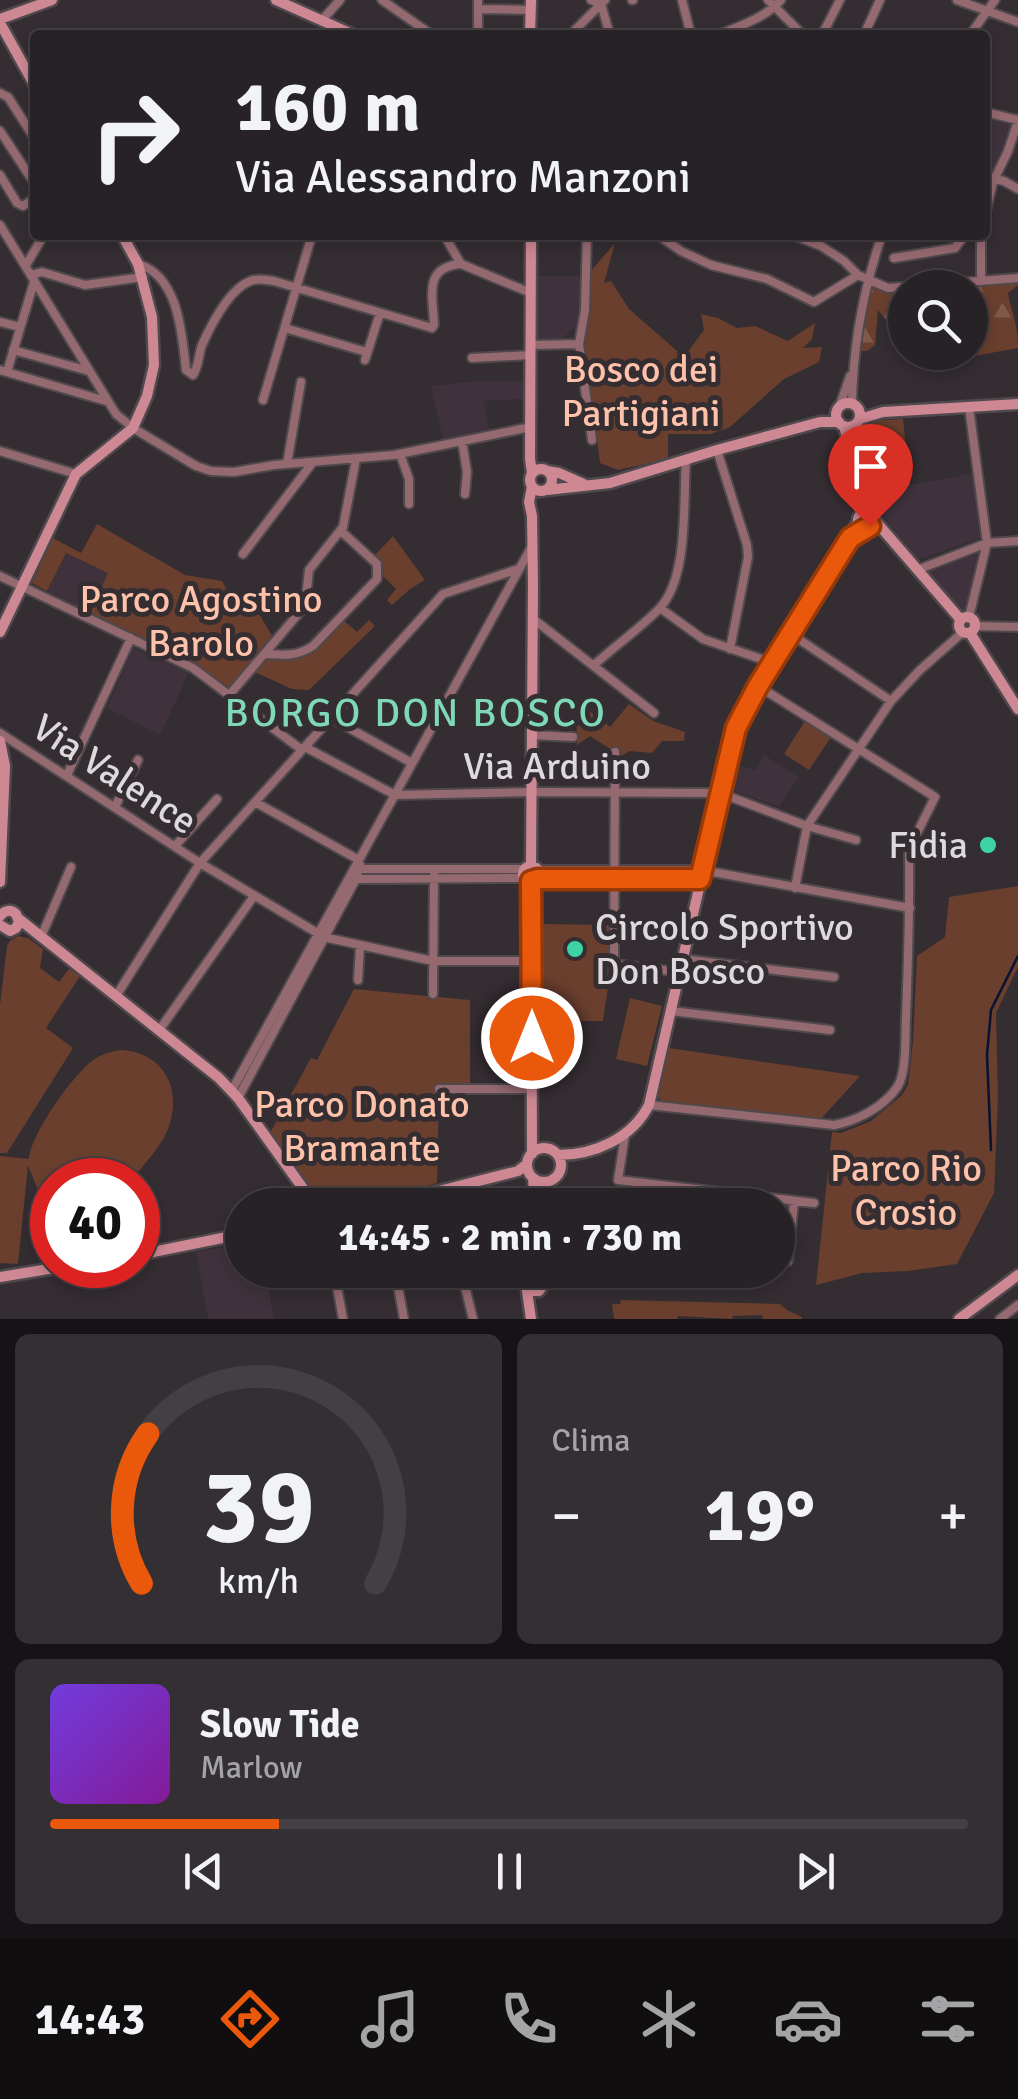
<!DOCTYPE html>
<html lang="it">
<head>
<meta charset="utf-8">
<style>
	body { margin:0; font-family:Signika,sans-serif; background:#332f32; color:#f1f3f6; height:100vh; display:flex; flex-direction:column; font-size:38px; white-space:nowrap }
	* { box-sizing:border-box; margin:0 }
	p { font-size:32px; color:#a4a4a7 }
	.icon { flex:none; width:55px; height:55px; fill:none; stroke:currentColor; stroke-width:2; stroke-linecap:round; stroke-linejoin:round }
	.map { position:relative; height:1319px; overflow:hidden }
	.sheet { display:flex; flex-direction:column; gap:15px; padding:15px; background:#151315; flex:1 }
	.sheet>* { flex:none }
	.guide { position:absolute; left:30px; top:30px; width:960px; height:210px; border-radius:10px; box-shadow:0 5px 15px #0003,0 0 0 2px #433f43; background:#272226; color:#f1f3f6; overflow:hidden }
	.fabs { position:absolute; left:888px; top:270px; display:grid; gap:20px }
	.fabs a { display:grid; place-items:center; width:100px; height:100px; border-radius:50%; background:#272226; box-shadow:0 5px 15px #0003,0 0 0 2px #433f43; font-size:50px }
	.speed { position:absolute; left:30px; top:1158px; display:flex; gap:20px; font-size:50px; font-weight:700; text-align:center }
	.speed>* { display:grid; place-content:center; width:130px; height:130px; border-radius:50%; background:#272226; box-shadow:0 5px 15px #0003,0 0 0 2px #433f43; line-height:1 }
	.speed .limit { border:15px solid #d22; background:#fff; color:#111 }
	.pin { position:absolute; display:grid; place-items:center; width:85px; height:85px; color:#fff; margin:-102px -42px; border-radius:50% 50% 50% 0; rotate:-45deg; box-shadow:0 0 10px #0007 }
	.pin .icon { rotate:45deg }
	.me { position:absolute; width:110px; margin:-55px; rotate:0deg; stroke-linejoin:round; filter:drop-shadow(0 0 8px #0008) }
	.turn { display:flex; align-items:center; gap:35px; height:210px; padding:0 40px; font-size:45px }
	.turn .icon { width:130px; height:130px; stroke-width:2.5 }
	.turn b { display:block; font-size:70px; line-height:85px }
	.big { font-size:75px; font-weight:700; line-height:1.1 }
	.sheet .widget { flex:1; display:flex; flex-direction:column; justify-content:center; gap:15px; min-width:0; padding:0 35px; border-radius:15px; background:#332f32 }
	.sheet .dial { align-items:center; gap:0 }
	.dial svg { height:260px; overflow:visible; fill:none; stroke:#433f43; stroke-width:7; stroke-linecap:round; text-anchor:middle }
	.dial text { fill:#f1f3f6; stroke:none }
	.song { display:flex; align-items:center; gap:30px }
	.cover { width:120px; height:120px; border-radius:15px; background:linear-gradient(135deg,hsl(260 70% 55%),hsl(290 70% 35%)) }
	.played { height:10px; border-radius:5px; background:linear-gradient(90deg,#ea580c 25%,#433f43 25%) }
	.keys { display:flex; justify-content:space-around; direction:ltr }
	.heat { display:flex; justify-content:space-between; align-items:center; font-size:55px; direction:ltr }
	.sheet .tiles { flex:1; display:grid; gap:15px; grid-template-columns:1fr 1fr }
	.widget:last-child { grid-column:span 2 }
	.trip { position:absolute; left:225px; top:1188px; width:570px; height:100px; border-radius:50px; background:#272226; box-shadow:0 5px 15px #0003,0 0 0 2px #433f43; font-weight:700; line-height:100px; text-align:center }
	.menu { display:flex; height:160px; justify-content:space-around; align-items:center; background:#100e0f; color:#a4a4a7 }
	.menu .icon { width:70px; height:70px }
	.menu .current { color:#ea580c }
	.menu b { font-size:45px; color:#f1f3f6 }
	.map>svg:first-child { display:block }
</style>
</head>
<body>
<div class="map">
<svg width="1018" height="1319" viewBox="0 0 1018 1319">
	<defs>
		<pattern id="forest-firs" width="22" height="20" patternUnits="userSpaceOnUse" patternTransform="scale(2.5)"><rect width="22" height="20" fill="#6a3f2e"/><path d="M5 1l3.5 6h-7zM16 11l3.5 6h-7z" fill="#7f5a4c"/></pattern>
	</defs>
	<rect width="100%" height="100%" fill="#342d32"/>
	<path fill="#3f323c" d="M988,116L1012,122L1014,125L1007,149L995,174L985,173V126Z
		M537,276H581L580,328L570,330L564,339H538Z
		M477,381H524V399L484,401L489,430L443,440L431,386Z
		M975,473L982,537L918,560L877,508L885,503L879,491Z
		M981,552L964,615L927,572Z
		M66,553L108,573L90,613L47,591Z
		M133,648L189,673L160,735L107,708Z
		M764,755L799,777L779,807L727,788L733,764L755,770Z
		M242,1244V1270H265L274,1319H208L196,1252Z"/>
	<path fill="#6a3f2e" d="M615,243L604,283L611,281L629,309L684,357L704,330L701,314L718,318L737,328L755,326L788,341L815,323L812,339L803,348L822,347L819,362L784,379L730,427L711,434H668V459L618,470L600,463L585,345L591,289L590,272Z
		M903,419L910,486L869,493L859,430L871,421Z
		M97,524L185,575L222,581L227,590L239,600L254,605L275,641L265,653H302L343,620L357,632L369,620L375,626L309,690L292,689L248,669L230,690L190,660L90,613L108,573L66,553L47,591L32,583L53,538L81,553Z
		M393,536L425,580L410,589L392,605L387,600L396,589L379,572L377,564L380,559L375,555Z
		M576,701L610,727L629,704L653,721L685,732L684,741H662L652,753L630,751L621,756L590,736L577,745Z
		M805,721L831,737L809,770L784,754Z
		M1018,886V967L996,1013L998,1098L994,1193L957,1264L908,1271L862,1273L816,1285L832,1132L841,1133L871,1121L902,1095L908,1085L913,1042L917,956L945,937L949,897Z
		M541,924L611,925L610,973L603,1021H541Z
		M18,936L28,938L43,949L40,968L59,982L69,969L80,976L46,1028L73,1048L7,1153H0V1005L7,946L10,941Z
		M354,989L470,1000V1084L439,1085L437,1183C404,1192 354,1214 322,1202L270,1133L311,1058L317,1060Z
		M630,998L662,1006L647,1066L616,1059Z
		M669,1048L860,1076L820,1120L663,1103L658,1097Z
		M121,1050C164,1052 183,1090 168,1129C161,1147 144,1164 132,1180H52V1203L39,1193L28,1165L18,1264L0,1263V1156L29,1159C31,1134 72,1076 92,1061C101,1054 110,1052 121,1050Z
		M621,1300L780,1304L787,1310L802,1317V1319H763L762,1315L733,1316L732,1319L678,1316L677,1319H614L612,1304H620Z"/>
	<path fill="url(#forest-firs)" d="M1018,283V285L1008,293C1012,315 1018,323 1018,348L941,362L915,364L917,353L970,352V288L931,287Z
		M870,287L905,289V339L899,336L878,310L875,345L867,351H859Z"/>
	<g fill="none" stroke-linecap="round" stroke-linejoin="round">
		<path stroke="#081233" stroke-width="2.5" d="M991,1150L987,1055L991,1010L1018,956"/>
		<defs>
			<path id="street" d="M382,0L432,35
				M591,0L601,4L610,35
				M632,0H633
				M682,0L691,35
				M768,0L803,35
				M957,0L1018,22
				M479,9L531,10
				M322,20L340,0
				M478,35V0
				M570,35L605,0
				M718,35C740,26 765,18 781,0
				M822,35L840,0
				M864,35L880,0
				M970,35L995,0
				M0,93L8,97L35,139
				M985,112L1018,120
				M0,131L35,184
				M0,175L17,203L23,206L35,198
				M985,177L1004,181L1018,189
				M985,215L993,182L1008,151L1018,121
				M0,225L116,414L133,428L196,466L211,471L234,472L274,465L394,455L531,427
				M444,235L461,264L531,293
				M587,235L585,310L579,344L592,440
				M658,235L681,251L711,265L767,279L814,302L858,275
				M793,235L821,246L844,261L858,275L888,288L1018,278
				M894,258L955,248L965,235
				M138,264C179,276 182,335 186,370L193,375C199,366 198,356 202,345C211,325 229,290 250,281C258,278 266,280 274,281L432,328L434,325C433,296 423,267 461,264
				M26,265L44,235
				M31,275L42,272L85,285L143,277
				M981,281V235
				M0,322L20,327
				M285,328L363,351
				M531,345L579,344
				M13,350L89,371
				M472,358L531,355
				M365,360L380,313
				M0,370L106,401
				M7,372L34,282
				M263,400L312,235
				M852,404C853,346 863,290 882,235
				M839,408L850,376
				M462,441L467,472L465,494
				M717,450L747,545L748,557L730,649
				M0,451L76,474
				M400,454L409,479V504
				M287,464L301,382
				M243,554L313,462
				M917,570L987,543L1018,541
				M0,576L193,668L302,750
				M660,608L703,639L773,663
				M969,617L987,543L969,407
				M532,618L654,713
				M975,626L1018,627
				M791,634L891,701
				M264,654C283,655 296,657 313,646L377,579V564L341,531
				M594,665C615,646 639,629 659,609C689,578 683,502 686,460
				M230,694L305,606L309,570L343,527L356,459
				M331,718L412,763
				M0,733L200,863L324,937L433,961H532
				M532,735L573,737
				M305,747L395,795L533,792L720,793L807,826L856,840
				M615,752L614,964L679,972
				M67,775L131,638
				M255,802L359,860
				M115,807L138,760
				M175,846L217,799
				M360,869H525
				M538,870H702L910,908
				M356,879L525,878
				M537,879H700
				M795,888L807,826L891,701L920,670L963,632
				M41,937L71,867
				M682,959L834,977
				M358,980L360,946
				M433,994L434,875
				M116,996L200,863L443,594L518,569
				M671,1011L830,1030
				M160,1029L254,896
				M439,1089H532
				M231,1092L532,546
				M238,1098L356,879L360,865
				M649,1105L834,1125C857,1121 884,1107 898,1086C907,1070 905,1035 906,1017C908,963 910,909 909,854L912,843L935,797L758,686
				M625,1135L618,1180L814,1203
				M441,1191L444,1205
				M667,1205L671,1188
				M788,1261L794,1202
				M334,1270L343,1319
				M395,1270L404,1319
				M461,1270L473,1319
				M1000,1319L1018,1305"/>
			<path id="secondary" d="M276,0L354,35
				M0,19L52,0
				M0,23L35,86
				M530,35L531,0
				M531,235L530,459L532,473
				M836 415a12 12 0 1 1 24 0a12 12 0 1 1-24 0Z
				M860,419L883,412L1018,404
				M844,426L861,493L869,514
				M530 480a11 11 0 1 1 22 0a11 11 0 1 1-22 0Z
				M547,471L559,473L584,484
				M547,490L610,483L717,450L820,422H839
				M858 520a7 7 0 1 1 14 0a7 7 0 1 1-14 0Z
				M872,517L961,620
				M959 625a8 8 0 1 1 16 0a8 8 0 1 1-16 0Z
				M0,632L76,474L133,428L147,396L154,365L152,317L138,264L122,235
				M970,633L1018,709
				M0,741L5,766L0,882
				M531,866L533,584L532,516L529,502L532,487
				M523 874a8 8 0 1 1 16 0a8 8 0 1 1-16 0Z
				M531,881L532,1154
				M0,916C5,910 11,909 16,914L19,922L16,928L10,931L0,925
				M19,919L219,1078L238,1098L315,1205
				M527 1165a17 17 0 1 1 34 0a17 17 0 1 1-34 0Z
				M558,1155C595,1155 632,1138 649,1105L736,728L758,686L858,522
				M384,1205L518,1171L527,1164
				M531,1205L534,1193L533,1178
				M138,1255L242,1234
				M530,1270L526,1284L531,1319
				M0,1277L73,1265
				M529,1291H539L543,1285L538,1270
				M959,1319L1018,1275"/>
		</defs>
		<use href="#street" stroke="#4f494d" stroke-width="12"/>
		<use href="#secondary" stroke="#4f494d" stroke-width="15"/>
		<use href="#street" stroke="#956970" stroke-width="8"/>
		<use href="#secondary" stroke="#ce8894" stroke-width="10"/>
	</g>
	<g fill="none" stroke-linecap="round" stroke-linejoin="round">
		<defs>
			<path id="route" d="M532,1038L531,881L537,879H700L736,728L758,686L850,538L870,526"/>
		</defs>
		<use href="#route" stroke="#983908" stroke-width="25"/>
		<use href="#route" stroke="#ea580c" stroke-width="18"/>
	</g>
	<g fill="#3cd4a4" stroke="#342d32" stroke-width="4">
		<circle cx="988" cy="845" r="10"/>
		<circle cx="575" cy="949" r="10"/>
	</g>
	<g text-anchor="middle" stroke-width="10" stroke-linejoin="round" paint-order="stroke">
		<g font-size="38" fill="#fec1a9" stroke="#342d32">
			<text x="641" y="382">Bosco dei<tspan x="641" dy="44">Partigiani</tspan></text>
			<text x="201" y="612">Parco Agostino<tspan x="201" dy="44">Barolo</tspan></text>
			<text x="362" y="1117">Parco Donato<tspan x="362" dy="44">Bramante</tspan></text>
			<text x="906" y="1181">Parco Rio<tspan x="906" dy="44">Crosio</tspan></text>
		</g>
		<g font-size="38" fill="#ded9dd" stroke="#342d32">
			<text x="557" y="779">Via Arduino</text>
			<text transform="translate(115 774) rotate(33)" y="13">Via Valence</text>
		</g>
		<g font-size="38" fill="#ded9dd" stroke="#342d32" text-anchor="end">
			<text x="968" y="858">Fidia</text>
			<text x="595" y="940" text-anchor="start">Circolo Sportivo<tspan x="595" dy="44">Don Bosco</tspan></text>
		</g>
		<g font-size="40" letter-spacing="2.5" fill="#7fd8b6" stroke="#342d32">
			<text x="416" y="726">BORGO DON BOSCO</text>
		</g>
	</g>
</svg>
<div class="fabs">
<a><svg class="icon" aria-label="search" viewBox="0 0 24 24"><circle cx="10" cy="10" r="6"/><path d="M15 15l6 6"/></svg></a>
</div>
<div class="speed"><div class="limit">40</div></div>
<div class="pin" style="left:870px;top:526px;background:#d93025"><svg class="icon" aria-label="arrive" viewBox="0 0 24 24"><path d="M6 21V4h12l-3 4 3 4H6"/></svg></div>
<svg class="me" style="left:532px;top:1038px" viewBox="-20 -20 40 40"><circle r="17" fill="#ea580c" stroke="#fff" stroke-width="3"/><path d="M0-11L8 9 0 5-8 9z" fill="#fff"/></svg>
<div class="trip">14:45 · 2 min · 730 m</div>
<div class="guide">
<div class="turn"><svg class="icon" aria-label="right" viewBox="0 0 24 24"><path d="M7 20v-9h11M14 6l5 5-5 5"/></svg><div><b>160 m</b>Via Alessandro Manzoni</div></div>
</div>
</div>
<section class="sheet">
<div class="tiles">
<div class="widget dial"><svg viewBox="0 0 100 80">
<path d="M14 69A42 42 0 1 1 86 69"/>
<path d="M14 69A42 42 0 0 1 16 23" stroke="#ea580c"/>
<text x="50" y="56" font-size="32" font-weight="700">39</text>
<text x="50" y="72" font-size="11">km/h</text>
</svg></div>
<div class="widget"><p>Clima</p>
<div class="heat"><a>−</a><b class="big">19°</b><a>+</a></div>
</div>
<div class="widget">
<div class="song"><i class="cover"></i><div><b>Slow Tide</b><p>Marlow</p></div></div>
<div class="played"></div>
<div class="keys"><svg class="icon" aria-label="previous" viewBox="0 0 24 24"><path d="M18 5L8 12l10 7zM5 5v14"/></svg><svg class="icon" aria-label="pause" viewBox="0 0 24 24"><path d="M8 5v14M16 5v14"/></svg><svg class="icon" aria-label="next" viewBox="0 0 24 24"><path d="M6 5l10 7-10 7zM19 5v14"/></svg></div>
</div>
</div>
</section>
<nav class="menu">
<b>14:43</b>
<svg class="icon current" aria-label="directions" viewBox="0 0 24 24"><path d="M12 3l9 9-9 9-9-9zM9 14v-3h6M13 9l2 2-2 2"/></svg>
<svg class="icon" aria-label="music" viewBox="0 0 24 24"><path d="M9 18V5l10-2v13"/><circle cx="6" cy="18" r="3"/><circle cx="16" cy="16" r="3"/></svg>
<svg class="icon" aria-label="phone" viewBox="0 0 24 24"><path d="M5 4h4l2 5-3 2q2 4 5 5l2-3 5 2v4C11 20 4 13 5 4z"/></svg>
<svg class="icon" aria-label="climate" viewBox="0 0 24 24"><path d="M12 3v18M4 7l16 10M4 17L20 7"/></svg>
<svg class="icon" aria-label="car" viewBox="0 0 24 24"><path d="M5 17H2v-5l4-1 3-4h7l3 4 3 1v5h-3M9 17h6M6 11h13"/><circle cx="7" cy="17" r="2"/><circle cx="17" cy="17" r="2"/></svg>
<svg class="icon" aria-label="filters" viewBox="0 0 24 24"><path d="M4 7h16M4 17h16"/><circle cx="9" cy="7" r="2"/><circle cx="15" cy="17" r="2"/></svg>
</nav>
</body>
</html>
